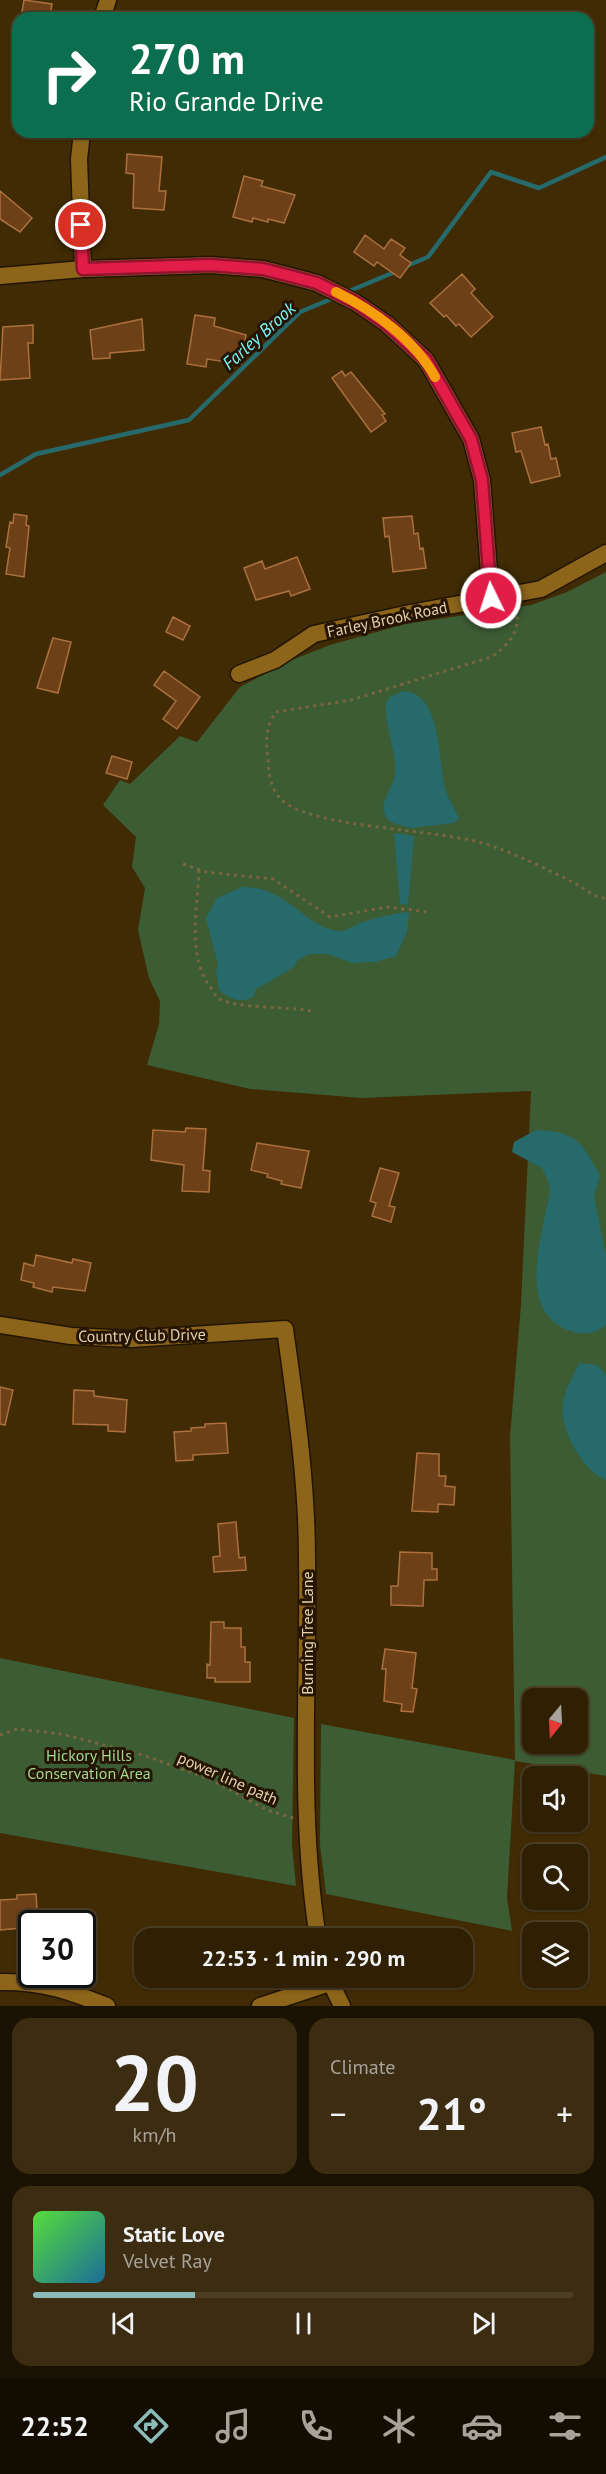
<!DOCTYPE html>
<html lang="en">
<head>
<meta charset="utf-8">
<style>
	body { margin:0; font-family:"PT Sans",sans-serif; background:#3c2d12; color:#f1f3f6; height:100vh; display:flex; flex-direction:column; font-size:22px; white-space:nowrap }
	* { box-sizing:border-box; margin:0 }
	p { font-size:20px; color:#a8a39a }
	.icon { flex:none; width:33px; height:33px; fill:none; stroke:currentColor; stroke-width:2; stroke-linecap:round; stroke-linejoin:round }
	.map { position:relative; height:2006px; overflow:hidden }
	.sheet { display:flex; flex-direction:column; gap:12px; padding:12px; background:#1a1202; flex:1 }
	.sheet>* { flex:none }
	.hud { position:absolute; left:12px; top:12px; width:582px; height:126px; border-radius:18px; box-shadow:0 2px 4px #0004,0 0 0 2px #4b3e25; background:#0b6e4f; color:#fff; overflow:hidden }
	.needle { width:39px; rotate:198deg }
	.fabs { position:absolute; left:522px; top:1688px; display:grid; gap:12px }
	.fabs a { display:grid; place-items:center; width:66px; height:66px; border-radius:12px; background:#302003; box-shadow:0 2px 4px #0004,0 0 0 2px #4b3e25; font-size:30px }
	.speed { position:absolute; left:18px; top:1910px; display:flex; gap:12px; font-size:30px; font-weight:700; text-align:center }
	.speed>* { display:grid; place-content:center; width:78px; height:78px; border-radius:50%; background:#302003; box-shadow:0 2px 4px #0004,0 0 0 2px #4b3e25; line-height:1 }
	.speed .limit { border:3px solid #111; border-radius:9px; background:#fff; color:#111 }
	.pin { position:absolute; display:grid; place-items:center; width:51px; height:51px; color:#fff; margin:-26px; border:3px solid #fff; border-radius:50%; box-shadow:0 2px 6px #0007 }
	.me { position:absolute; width:66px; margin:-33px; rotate:356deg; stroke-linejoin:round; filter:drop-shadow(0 0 4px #0008) }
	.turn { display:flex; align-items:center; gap:21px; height:126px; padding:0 18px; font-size:27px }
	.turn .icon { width:78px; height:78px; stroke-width:2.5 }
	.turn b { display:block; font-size:42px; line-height:51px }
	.big { font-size:45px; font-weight:800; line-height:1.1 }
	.sheet .widget { flex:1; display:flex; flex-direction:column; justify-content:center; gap:9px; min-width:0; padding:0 21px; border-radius:18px; background:#3c2d12 }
	.sheet .dial { align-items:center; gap:0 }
	.dial b { font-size:78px; line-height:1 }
	.song { display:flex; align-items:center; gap:18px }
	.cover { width:72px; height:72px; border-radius:9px; background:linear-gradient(135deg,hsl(110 70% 55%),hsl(200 70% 35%)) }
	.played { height:6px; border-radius:3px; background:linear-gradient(90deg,#8bbbb9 30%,#4b3e25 30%) }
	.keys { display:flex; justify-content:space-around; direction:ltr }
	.heat { display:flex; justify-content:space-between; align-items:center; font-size:33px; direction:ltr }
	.sheet .tiles { flex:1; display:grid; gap:12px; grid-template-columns:1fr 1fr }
	.widget:last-child { grid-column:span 2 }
	.trip { position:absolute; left:134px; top:1928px; width:339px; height:60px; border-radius:18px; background:#302003; box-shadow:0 2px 4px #0004,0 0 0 2px #4b3e25; font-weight:800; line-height:60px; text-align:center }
	.dock { display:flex; height:96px; justify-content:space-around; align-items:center; background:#130d01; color:#a8a39a }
	.dock .icon { width:42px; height:42px }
	.dock .active { color:#8bbbb9 }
	.dock b { font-size:27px; color:#f1f3f6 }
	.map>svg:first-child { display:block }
</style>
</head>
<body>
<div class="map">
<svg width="606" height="2006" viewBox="0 0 606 2006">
	<rect width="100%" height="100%" fill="#402b04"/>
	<path fill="#3c5c33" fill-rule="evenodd" d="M606,572V1776L515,1761L507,1898L512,1931L326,1894L320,1845L321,1724L515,1760L510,1437L521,1304L531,1091L362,1098L250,1089L147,1065L159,1024L160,1001L149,978L138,930L145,888L132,867L136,837L103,805L120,780L130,784L180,736L197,742L240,687L289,661L330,645L405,624L531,605L567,592ZM532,1698H578V1743H532Z
		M0,1658L294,1718L292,1846L296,1886L0,1833Z"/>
	<path fill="#276a6c" d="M404,691C442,693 438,762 445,788C448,798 454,808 459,818L454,823L411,828L390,822C374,804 393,792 395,774C397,750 384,726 386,702L391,696Z
		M394,833L414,836L408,905L400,904Z
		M242,887C287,886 304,927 338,931C345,932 353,926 360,923C371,919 399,912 409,912L407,932L396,956L375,962L352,963L328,954H310L298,960L294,967L255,990V995C243,1005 230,999 219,990L216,971L218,964L206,918L217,898Z
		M536,1130C577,1132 582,1142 600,1176L594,1196L606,1256V1325C595,1335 581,1335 568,1330C523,1313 537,1254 545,1216C546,1208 550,1198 550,1189C549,1182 545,1174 542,1168L512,1152L514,1142Z
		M579,1363L597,1365L606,1375V1480C582,1470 559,1429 563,1402C565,1390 574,1375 579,1363Z"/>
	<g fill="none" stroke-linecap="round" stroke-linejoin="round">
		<path stroke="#276a6c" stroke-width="4.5" d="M404,267L428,257L491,172L539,188L606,157
			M347,292L397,271
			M0,475L36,454L189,420L300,312L336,297"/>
	</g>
	<path fill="#6d4017" stroke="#ac703f" stroke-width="1.5" d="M24,0L52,4L50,18H21Z
		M127,154L162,157L159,191H166L164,210L133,208L134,174L126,173Z
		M244,176L263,181L261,186L295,195L284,223L268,219V222L253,218L252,222L233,217Z
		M0,191L32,218L20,232L0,219Z
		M365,235L384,249L391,239L405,248L400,255L411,263L400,278L377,262L374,266L354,252Z
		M462,274L475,289L471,293L493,317L471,337L459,324L456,326L446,315L444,317L430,303Z
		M195,315L215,318L214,326L246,335L241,364L207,359L206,367L187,364Z
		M142,319L144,350L110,353V358L93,359L90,330Z
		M33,325V343H28L30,378L0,380L3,327Z
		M342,371L345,376L351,372L385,414L382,415L386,421L371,432L332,378Z
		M541,427L545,445L548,444L551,459L556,458L560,476L531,483L521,451L516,452L512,433Z
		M14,514L27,516L26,525L29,526L24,577L6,574L10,548L6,547L10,522L13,523Z
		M412,516L414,534L418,533L420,549L423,548L426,568L393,572L389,536L385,537L383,518Z
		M297,557L310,589L291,596L289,591L256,600L244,568L262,561L265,569Z
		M173,617L190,626L183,640L166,632Z
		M53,638L71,642L58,693L37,688Z
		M164,671L200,697L177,729L163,719L176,701L154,685Z
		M112,756L132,762L127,779L106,773Z
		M186,1128L206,1129L203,1170L210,1171L209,1192L182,1191L184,1165L151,1160L153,1130L185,1132Z
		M257,1143L309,1151L301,1188L281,1184L282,1181L267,1177L268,1174L251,1170Z
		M380,1168L399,1173L389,1206L395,1207L391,1222L372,1216L376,1203L370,1201Z
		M36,1255L72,1263L73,1259L91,1263L85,1291L53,1287L52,1292L33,1287L34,1283L21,1280L24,1263L34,1266Z
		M0,1387L13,1390L5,1425L0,1424Z
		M74,1390L94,1391V1396L127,1400L125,1432L108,1431V1425L73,1424Z
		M226,1423L228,1453L193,1455V1460L176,1461L174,1432L191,1431V1428L205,1427V1424Z
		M417,1453L439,1454V1476H446L445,1486L455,1487L454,1505L438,1504V1512L412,1511Z
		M236,1522L239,1558L245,1557L246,1570L214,1572L213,1557L220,1556L218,1524Z
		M400,1552L432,1553V1569H437V1580H424L423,1606L391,1605V1586H398Z
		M211,1622H224V1628H241V1647H245V1662H250V1682H215V1678H207V1664L210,1665Z
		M385,1649L416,1653L412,1688L417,1689L413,1712L401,1711L402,1704L384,1701L386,1669H382Z
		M36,1894L38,1923L21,1924V1928L0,1930V1900L17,1899V1895Z"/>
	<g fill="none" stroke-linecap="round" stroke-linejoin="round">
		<defs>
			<path id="street" d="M102,18L108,0
				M82,132L79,159L83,269
				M0,276L83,269L210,265L263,269L317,283L355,302L387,324L426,360L471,439L482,480L491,598
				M239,674L275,660L314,634L410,613L541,589L606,553
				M0,1325L71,1336L131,1339L285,1329C296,1408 307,1481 307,1560C309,1686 298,1813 318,1938
				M328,1977L342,2006
				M0,1982C41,1981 69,1991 107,2006
				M260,2006L330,1983"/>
		</defs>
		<use href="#street" stroke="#211502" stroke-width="19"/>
		<path stroke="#7a6540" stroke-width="3" stroke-dasharray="3 4.5" stroke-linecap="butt" d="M517,609C520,632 509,645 491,657L351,700L276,712C265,727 266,742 268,760C269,773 270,788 280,798C308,830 448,828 495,847C522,857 549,870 574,883C585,888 593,898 606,898
			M183,864L206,872L273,879L330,917L388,907L428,912
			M199,870C198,907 186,956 211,988C214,993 217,999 223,1001C251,1009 283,1006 311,1011
			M0,1735L17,1729L61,1734L143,1755L212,1780L267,1810L293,1818"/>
		<use href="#street" stroke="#8c651b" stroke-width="16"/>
	</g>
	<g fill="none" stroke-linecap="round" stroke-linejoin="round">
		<defs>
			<path id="route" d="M81,225L83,269L210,265L263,269L317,283L355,302L387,324L426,360L471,439L482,480L491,598"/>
		</defs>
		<use href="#route" stroke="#92132f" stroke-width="15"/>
		<use href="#route" stroke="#e11d48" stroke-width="10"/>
		<path stroke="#f59e0b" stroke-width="10" d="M336,292C373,310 415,340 435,377"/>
	</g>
	<g text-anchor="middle" stroke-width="6" stroke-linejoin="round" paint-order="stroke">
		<g font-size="16" fill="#e5d0af" stroke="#241400">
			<text transform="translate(387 619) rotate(-12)" y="6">Farley Brook Road</text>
			<text transform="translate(142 1335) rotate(-1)" y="6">Country Club Drive</text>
			<text transform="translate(307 1633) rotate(-90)" y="6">Burning Tree Lane</text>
			<text transform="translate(228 1778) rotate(24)" y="6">power line path</text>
		</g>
		<g font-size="16" fill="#a2da92" stroke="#241400">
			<text x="89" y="1761">Hickory Hills<tspan x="89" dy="18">Conservation Area</tspan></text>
		</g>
		<g font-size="18" font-style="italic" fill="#79f7fc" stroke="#241400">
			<text transform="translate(259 336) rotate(-42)" y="6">Farley Brook</text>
		</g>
	</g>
</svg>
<div class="fabs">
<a><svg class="needle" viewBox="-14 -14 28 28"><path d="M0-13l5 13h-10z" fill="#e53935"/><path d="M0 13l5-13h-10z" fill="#a8a39a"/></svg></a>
<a><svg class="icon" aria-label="sound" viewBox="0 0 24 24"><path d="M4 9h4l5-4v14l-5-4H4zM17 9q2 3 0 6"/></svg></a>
<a><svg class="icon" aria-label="search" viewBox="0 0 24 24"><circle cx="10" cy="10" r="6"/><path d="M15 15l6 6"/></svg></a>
<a><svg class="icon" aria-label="layers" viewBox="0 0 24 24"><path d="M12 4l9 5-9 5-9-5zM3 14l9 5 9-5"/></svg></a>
</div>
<div class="speed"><div class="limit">30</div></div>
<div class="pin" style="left:81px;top:225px;background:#d93025"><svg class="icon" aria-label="arrive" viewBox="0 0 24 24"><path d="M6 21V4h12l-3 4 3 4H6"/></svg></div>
<svg class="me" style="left:491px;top:598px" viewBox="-20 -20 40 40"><circle r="17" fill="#e11d48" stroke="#fff" stroke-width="3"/><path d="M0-11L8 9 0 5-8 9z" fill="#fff"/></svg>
<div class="trip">22:53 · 1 min · 290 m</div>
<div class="hud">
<div class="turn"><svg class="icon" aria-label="right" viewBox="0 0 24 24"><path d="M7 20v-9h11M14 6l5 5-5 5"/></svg><div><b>270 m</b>Rio Grande Drive</div></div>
</div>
</div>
<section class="sheet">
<div class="tiles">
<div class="widget dial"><b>20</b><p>km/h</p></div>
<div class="widget"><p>Climate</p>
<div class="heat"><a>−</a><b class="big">21°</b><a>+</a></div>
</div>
<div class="widget">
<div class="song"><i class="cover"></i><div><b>Static Love</b><p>Velvet Ray</p></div></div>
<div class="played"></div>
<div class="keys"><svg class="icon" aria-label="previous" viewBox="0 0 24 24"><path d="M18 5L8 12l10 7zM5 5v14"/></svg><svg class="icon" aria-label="pause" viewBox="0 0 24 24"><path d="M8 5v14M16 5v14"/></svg><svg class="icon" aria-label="next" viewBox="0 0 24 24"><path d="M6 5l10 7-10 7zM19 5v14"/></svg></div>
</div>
</div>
</section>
<nav class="dock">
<b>22:52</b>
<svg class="icon active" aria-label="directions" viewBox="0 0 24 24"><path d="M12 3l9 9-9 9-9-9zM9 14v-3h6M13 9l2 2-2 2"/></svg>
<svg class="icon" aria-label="music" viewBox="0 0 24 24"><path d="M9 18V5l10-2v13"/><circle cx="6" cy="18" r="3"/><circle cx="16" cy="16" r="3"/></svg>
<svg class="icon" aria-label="phone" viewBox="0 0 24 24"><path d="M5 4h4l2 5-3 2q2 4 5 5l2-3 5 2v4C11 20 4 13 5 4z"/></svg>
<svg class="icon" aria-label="climate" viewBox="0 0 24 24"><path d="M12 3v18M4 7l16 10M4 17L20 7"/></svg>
<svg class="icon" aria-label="car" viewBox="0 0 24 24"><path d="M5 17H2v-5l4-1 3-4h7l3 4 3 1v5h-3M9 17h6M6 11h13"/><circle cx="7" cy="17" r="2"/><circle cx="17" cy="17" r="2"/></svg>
<svg class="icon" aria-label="filters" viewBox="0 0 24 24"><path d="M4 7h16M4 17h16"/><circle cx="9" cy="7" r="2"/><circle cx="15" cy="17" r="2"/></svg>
</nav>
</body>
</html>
